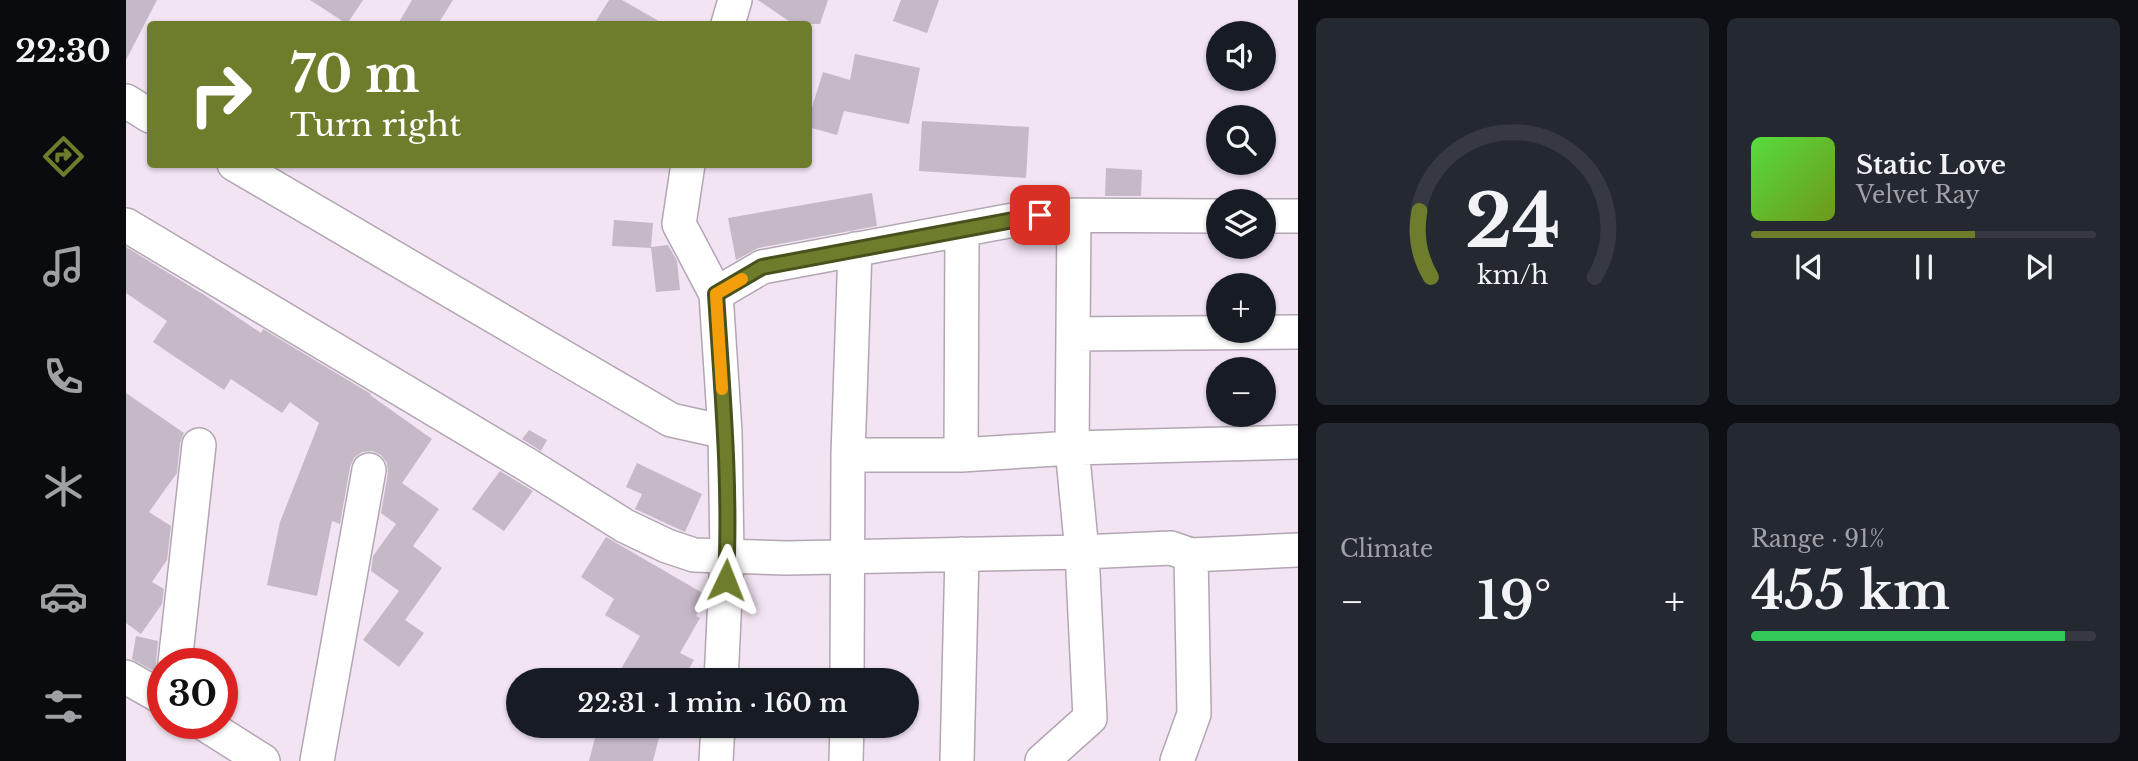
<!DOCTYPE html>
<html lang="en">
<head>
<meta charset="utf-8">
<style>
	body { margin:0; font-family:"Libre Baskerville",serif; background:#242831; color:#f1f3f6; height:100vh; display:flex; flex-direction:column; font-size:26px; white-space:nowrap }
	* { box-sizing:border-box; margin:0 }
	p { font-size:23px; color:#9ea1a6 }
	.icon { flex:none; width:38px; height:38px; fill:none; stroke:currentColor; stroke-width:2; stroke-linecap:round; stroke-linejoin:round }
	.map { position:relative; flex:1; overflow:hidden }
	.sheet { display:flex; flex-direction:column; gap:18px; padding:18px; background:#0d0f14; width:840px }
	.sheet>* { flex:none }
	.guide { position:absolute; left:21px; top:21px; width:665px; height:147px; border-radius:7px; box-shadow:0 2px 5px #0004; background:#6e7d2b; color:#fff; overflow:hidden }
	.fabs { position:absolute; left:1080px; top:21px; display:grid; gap:14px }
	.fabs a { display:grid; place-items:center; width:70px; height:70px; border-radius:50%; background:#171b24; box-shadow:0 2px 5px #0004; font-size:35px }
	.speed { position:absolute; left:21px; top:648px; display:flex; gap:14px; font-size:35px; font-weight:700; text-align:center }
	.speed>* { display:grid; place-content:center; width:91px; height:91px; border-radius:50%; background:#171b24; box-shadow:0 2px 5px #0004; line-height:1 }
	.speed .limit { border:10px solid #d22; background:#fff; color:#111 }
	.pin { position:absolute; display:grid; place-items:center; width:60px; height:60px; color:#fff; margin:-30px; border-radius:14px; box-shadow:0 4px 10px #0006 }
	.me { position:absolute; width:77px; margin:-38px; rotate:2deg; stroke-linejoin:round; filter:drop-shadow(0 0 5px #0008) }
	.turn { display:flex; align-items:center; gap:24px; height:147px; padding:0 28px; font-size:32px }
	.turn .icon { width:91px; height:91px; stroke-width:2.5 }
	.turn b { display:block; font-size:49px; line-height:60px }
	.big { font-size:52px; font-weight:600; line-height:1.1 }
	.sheet .tile { flex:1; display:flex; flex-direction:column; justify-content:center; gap:10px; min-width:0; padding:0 24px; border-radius:10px; background:#242831 }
	.sheet .dial { align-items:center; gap:0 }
	.dial svg { height:182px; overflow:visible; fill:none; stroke:#363941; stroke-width:7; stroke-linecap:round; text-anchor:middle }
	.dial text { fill:#f1f3f6; stroke:none }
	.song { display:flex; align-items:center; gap:21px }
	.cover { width:84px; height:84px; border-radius:10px; background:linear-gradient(135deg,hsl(110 70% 55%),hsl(80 70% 35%)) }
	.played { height:7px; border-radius:4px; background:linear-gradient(90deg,#6e7d2b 65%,#363941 65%) }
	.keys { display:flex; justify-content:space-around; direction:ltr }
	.heat { display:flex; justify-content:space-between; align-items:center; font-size:38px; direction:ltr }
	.charge { height:10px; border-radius:5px; background:linear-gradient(90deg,#34c759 91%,#363941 0) }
	.sheet .tiles { flex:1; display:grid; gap:18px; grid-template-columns:repeat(2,1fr) }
	.trip { position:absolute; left:380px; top:668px; width:413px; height:70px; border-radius:35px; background:#171b24; box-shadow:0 2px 5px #0004; font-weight:600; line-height:70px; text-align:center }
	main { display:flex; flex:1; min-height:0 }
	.tabs { display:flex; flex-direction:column; width:126px; justify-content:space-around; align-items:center; background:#090b0e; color:#9ea1a6 }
	.tabs .icon { width:49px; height:49px }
	.tabs .current { color:#6e7d2b }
	.tabs b { font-size:32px; color:#f1f3f6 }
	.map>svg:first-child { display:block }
</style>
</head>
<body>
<main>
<nav class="tabs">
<b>22:30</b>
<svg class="icon current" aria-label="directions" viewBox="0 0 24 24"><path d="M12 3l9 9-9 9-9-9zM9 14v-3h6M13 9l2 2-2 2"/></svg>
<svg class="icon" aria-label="music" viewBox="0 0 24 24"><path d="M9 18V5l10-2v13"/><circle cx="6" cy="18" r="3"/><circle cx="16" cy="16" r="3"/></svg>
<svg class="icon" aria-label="phone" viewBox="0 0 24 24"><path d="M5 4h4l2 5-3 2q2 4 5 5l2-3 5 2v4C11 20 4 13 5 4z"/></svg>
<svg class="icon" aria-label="climate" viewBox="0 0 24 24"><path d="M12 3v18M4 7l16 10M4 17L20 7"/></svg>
<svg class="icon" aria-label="car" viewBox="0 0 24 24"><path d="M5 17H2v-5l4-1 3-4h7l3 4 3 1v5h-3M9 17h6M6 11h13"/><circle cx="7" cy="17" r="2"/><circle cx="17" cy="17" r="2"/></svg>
<svg class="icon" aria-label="filters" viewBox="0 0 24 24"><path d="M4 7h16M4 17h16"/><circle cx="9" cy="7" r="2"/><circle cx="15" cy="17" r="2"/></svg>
</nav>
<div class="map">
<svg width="1172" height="761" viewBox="0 0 1172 761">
	<rect width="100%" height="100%" fill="#f2e4f2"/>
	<path fill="#c6b9c7" d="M0,0H31L0,60Z
		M184,0H237L221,24Z
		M286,0H327L312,24H272Z
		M483,0H496L538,24H468Z
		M632,0H702L694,24H667Z
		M775,0H813L801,33L767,21Z
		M729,54L794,68L783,124L718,111L711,135L682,127V120L697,72L724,80Z
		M796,121L903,127L900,178L793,171Z
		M980,168L1016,170L1015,196H979Z
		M746,193L751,226L632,248L610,260L602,218Z
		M488,220L527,223L525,247L542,245L551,261L554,290L530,292L525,248L486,246Z
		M0,247L80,296L135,333L137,329L245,394L244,395L306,439L276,483L313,509L287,546L316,568L279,620L298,633L273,667L237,640L273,591L245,571L247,556L270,524L255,513L262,473L261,463L255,455L246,451L236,452L228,458L224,467L214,524L206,521L191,596L141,585L154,522L193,423L164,402L156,413L105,379L98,390L27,342L41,321L0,293Z
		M0,393L58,433L54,443L51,473L23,512L45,526L41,560L26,582L38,589L36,604L15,634L0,623Z
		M403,430L421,440L415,451L396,439Z
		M511,463L576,494L559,532L509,509L516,494L500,487Z
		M374,471L407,491L378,531L346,509Z
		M480,537L580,595L570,616L574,618L554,653L568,660L556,681H488L514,636L479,615L488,599L455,577Z
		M10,636L32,641L30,662L33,674L6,659Z
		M472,726H536L527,761H463Z"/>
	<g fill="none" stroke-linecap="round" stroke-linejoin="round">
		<defs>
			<path id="minor" d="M602,24L609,0
				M0,101L24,116
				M108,164L545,420L599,432
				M562,164L553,224L590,294L599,432L601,555L595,681
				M948,216L946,448L1172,442
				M1138,216H1172
				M0,225L405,467L499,526L541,546L568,555L661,558L956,552L1045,548L1065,555
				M729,249L722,455H835L946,448L956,552L964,718L916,761
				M590,294L636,267L914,215L1092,216
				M947,334L1172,332
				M835,455L836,230
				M49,663L73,445
				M0,677L37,698
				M721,681L722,455
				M77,723L137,761
				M191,761L243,470
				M590,761L592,726
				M720,761L721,726
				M831,761L836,554
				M1051,761L1068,714L1065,555L1172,550"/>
		</defs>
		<use href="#minor" stroke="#b3a6b3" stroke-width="36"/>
		<use href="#minor" stroke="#fff" stroke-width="33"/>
	</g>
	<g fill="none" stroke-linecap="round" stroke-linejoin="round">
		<defs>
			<path id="route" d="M600,580C605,485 596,389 590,294L636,267L914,215"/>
		</defs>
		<use href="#route" stroke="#48511c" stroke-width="18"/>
		<use href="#route" stroke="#6e7d2b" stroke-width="12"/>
		<path stroke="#f59e0b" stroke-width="12" d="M596,389L590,294L616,279"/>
	</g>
</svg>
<div class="fabs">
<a><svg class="icon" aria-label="sound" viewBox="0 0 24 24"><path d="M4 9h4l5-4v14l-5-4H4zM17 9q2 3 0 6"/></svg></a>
<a><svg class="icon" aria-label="search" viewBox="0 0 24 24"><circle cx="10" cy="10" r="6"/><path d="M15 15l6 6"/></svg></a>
<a><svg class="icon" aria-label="layers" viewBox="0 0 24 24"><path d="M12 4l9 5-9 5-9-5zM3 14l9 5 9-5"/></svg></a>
<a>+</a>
<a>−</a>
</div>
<div class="speed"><div class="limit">30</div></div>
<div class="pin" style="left:914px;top:215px;background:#d93025"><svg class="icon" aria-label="arrive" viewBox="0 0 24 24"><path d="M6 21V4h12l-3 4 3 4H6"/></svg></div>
<svg class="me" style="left:600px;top:580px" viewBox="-20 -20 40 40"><path d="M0-17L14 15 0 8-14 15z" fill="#6e7d2b" stroke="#fff" stroke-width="4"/></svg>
<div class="trip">22:31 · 1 min · 160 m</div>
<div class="guide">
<div class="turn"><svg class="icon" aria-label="right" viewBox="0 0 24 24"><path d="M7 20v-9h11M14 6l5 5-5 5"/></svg><div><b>70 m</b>Turn right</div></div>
</div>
</div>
<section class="sheet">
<div class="tiles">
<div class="tile dial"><svg viewBox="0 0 100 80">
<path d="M14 69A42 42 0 1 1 86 69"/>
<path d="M14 69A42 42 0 0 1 9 40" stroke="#6e7d2b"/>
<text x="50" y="56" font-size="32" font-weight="700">24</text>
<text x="50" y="72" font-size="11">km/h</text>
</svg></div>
<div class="tile">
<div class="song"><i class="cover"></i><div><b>Static Love</b><p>Velvet Ray</p></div></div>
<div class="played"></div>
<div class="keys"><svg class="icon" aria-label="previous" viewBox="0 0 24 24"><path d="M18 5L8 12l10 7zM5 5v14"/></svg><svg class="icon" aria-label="pause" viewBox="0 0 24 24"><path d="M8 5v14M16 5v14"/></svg><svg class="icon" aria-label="next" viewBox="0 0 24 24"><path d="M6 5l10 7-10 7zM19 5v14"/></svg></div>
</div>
<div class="tile"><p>Climate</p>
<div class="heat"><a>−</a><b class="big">19°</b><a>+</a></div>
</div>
<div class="tile"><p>Range · 91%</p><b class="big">455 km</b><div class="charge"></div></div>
</div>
</section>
</main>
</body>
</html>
